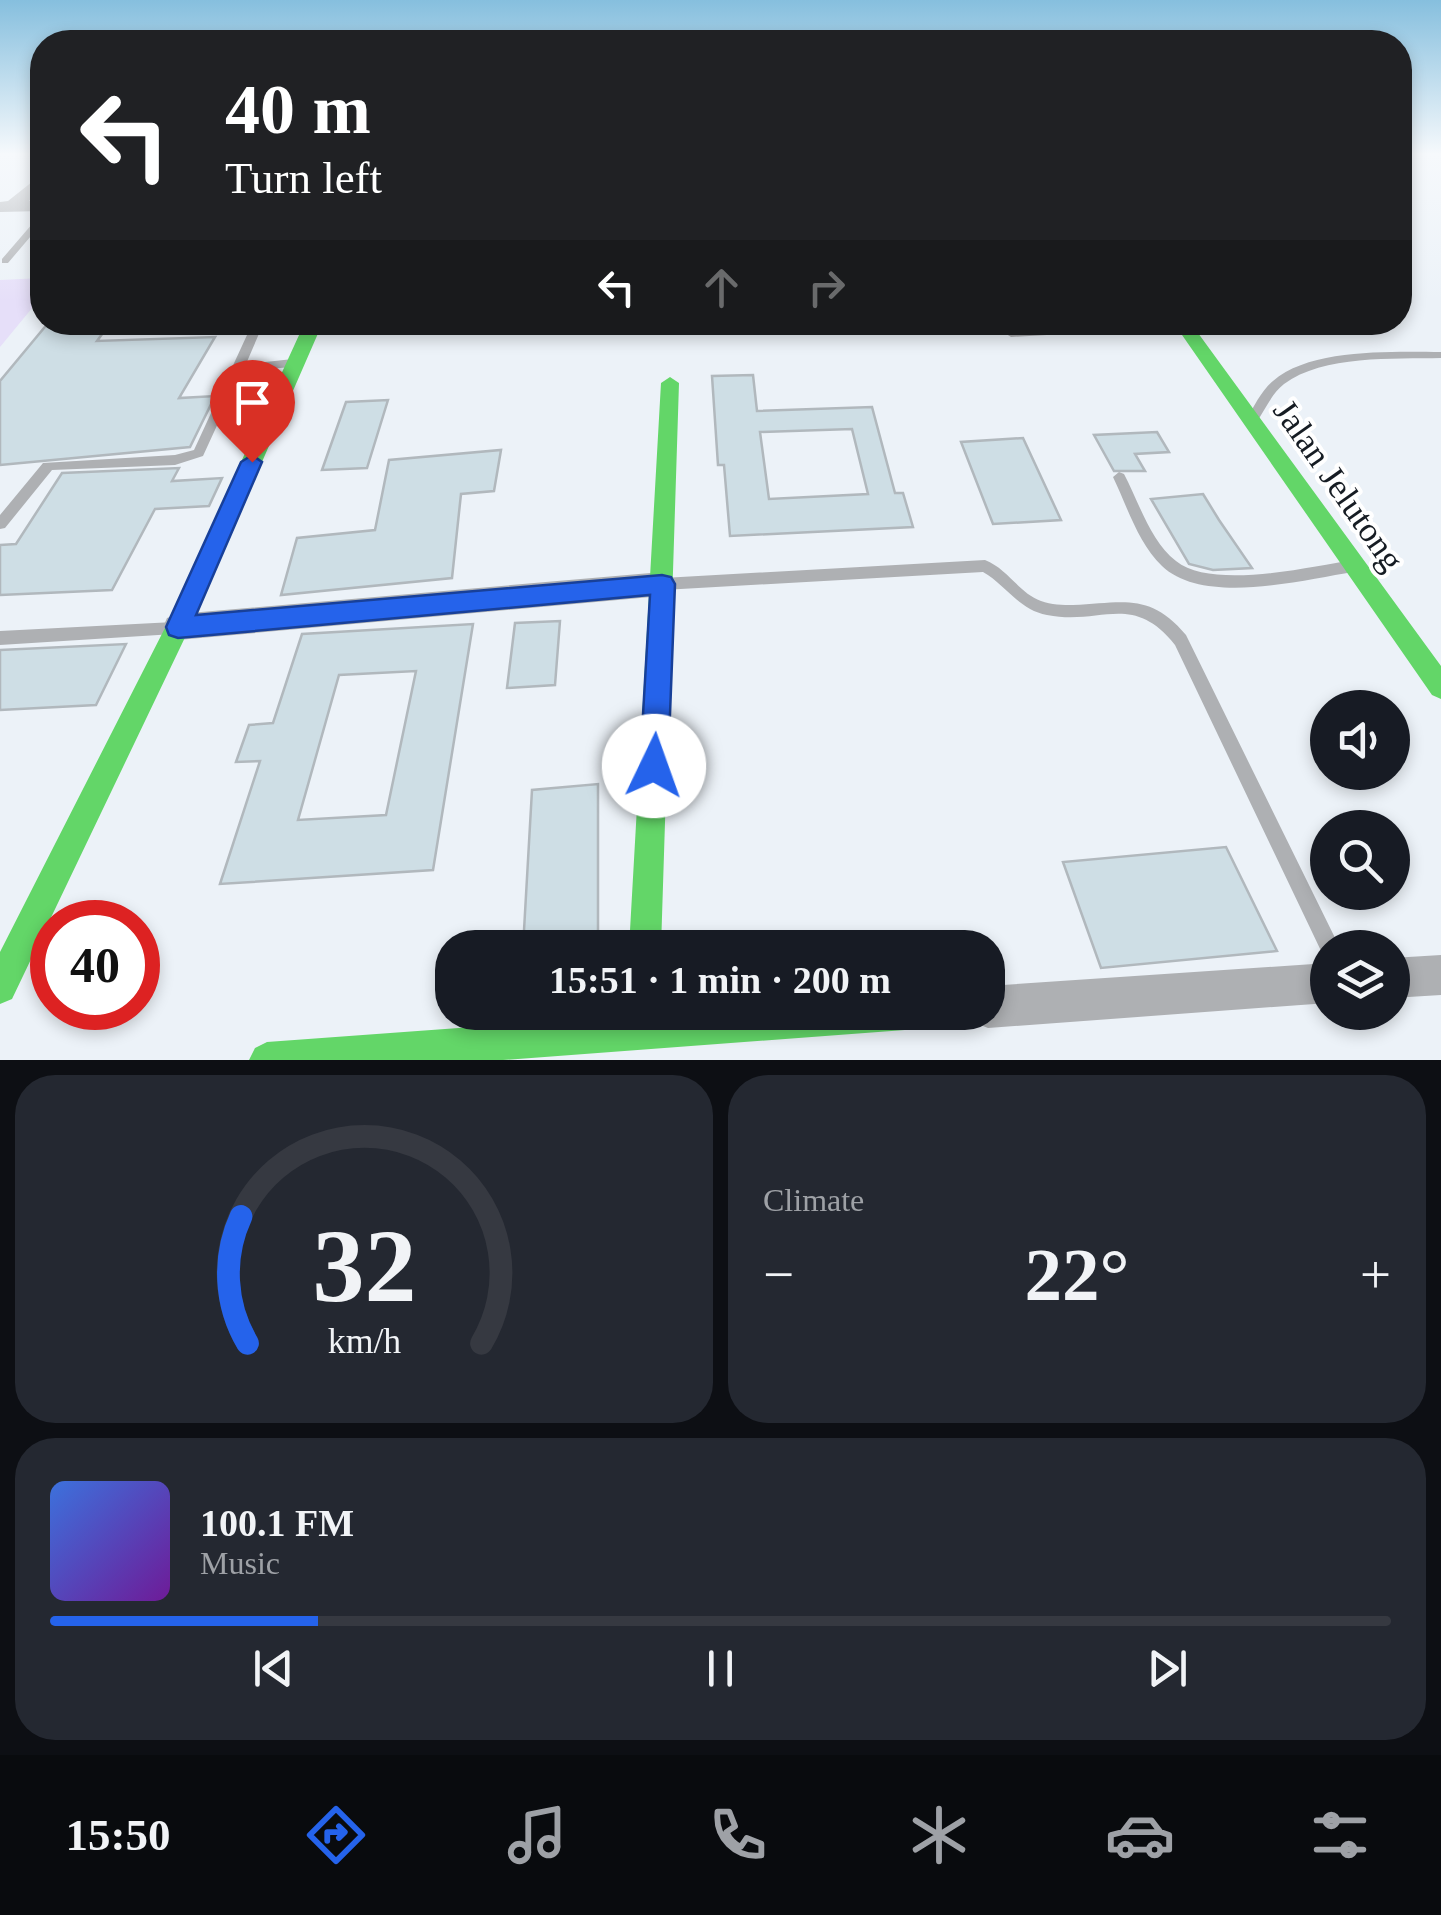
<!DOCTYPE html>
<html lang="en">
<head>
<meta charset="utf-8">
<style>
	body { margin:0; font-family:Georgia,serif; background:#242831; color:#f1f3f6; height:100vh; display:flex; flex-direction:column; font-size:38px; white-space:nowrap }
	* { box-sizing:border-box; margin:0 }
	p { font-size:32px; color:#9ea1a6 }
	.icon { flex:none; width:55px; height:55px; fill:none; stroke:currentColor; stroke-width:2; stroke-linecap:round; stroke-linejoin:round }
	.map { position:relative; height:1060px; overflow:hidden }
	.panel { display:flex; flex-direction:column; gap:15px; padding:15px; background:#0d0f14; flex:1 }
	.panel>* { flex:none }
	.top-card { position:absolute; left:30px; top:30px; width:1382px; height:305px; border-radius:40px; box-shadow:0 5px 15px #0003; background:#202124; color:#fff; overflow:hidden }
	.fabs { position:absolute; left:1310px; top:690px; display:grid; gap:20px }
	.fabs a { display:grid; place-items:center; width:100px; height:100px; border-radius:50%; background:#171b24; box-shadow:0 5px 15px #0003; font-size:50px }
	.speed { position:absolute; left:30px; top:900px; display:flex; gap:20px; font-size:50px; font-weight:700; text-align:center }
	.speed>* { display:grid; place-content:center; width:130px; height:130px; border-radius:50%; background:#171b24; box-shadow:0 5px 15px #0003; line-height:1 }
	.speed .limit { border:15px solid #d22; background:#fff; color:#111 }
	.pin { position:absolute; display:grid; place-items:center; width:85px; height:85px; color:#fff; margin:-102px -42px; border-radius:50% 50% 50% 0; rotate:-45deg; box-shadow:0 0 10px #0007 }
	.pin .icon { rotate:45deg }
	.me { position:absolute; width:110px; margin:-55px; rotate:3deg; stroke-linejoin:round; filter:drop-shadow(0 0 8px #0008) }
	.turn { display:flex; align-items:center; gap:35px; height:210px; padding:0 30px; font-size:45px }
	.turn .icon { width:130px; height:130px; stroke-width:2.5 }
	.turn b { display:block; font-size:70px; line-height:85px }
	.lanes { display:flex; align-items:center; height:95px; padding:0 30px; background:#0003; justify-content:center; gap:50px; direction:ltr }
	.lanes .off { opacity:.35 }
	.big { font-size:75px; font-weight:700; line-height:1.1 }
	.panel .tile { flex:1; display:flex; flex-direction:column; justify-content:center; gap:15px; min-width:0; padding:0 35px; border-radius:40px; background:#242831 }
	.panel .dial { align-items:center; gap:0 }
	.dial svg { height:260px; overflow:visible; fill:none; stroke:#363941; stroke-width:7; stroke-linecap:round; text-anchor:middle }
	.dial text { fill:#f1f3f6; stroke:none }
	.song { display:flex; align-items:center; gap:30px }
	.cover { width:120px; height:120px; border-radius:15px; background:linear-gradient(135deg,hsl(220 70% 55%),hsl(280 70% 35%)) }
	.played { height:10px; border-radius:5px; background:linear-gradient(90deg,#2563eb 20%,#363941 20%) }
	.keys { display:flex; justify-content:space-around; direction:ltr }
	.heat { display:flex; justify-content:space-between; align-items:center; font-size:55px; direction:ltr }
	.panel .tiles { flex:1; display:grid; gap:15px; grid-template-columns:1fr 1fr }
	.tile:last-child { grid-column:span 2 }
	.trip { position:absolute; left:435px; top:930px; width:570px; height:100px; border-radius:40px; background:#171b24; box-shadow:0 5px 15px #0003; font-weight:700; line-height:100px; text-align:center }
	.dock { display:flex; height:160px; justify-content:space-around; align-items:center; background:#090b0e; color:#9ea1a6 }
	.dock .icon { width:70px; height:70px }
	.dock .current { color:#2563eb }
	.dock b { font-size:45px; color:#f1f3f6 }
	.map>svg:first-child { display:block }
</style>
</head>
<body>
<div class="map">
<svg width="1441" height="1060" viewBox="0 0 1441 1060">
	<rect width="100%" height="100%" fill="#ecf2f8"/>
	<path fill="#e6dff9" d="M42,278V296L0,347V280Z"/>
	<path fill="#cedee5" stroke="#b1b8bd" stroke-width="2.5" fill-rule="evenodd" d="M49,322H111L97,341L215,337L179,398L215,396L190,447L0,465V381Z
		M753,375L757,411L872,407L895,493H903L913,527L730,536L724,465H718L712,376ZM852,429L868,494L769,499L760,432Z
		M388,400L367,468L322,470L346,402Z
		M1157,432L1169,452L1135,454L1145,471H1114L1094,435Z
		M1023,438L1061,520L993,524L961,442Z
		M501,450L494,491L461,494L452,578L281,595L297,538L375,530L389,460Z
		M179,468L172,481L222,478L209,506L155,509L112,590L0,595V545L16,544L62,473Z
		M1203,494L1219,520L1252,568L1213,570L1189,564L1151,499Z
		M560,621L555,685L507,688L515,623Z
		M473,624L433,870L220,884L260,761L236,762L249,725L273,723L302,634ZM416,671L386,815L298,820L339,675Z
		M126,644L96,705L0,710V650Z
		M598,784V948H523L532,790Z
		M1226,847L1277,951L1101,968L1063,862Z"/>
	<g fill="none" stroke-linecap="round" stroke-linejoin="round">
		<path fill="#aeb0b3" fill-rule="evenodd" d="M42,215V223L8,263H2V259L39,216Z
			M253,322H264L246,364L293,359L299,363L293,367L242,371L203,456L175,465L52,470L5,528L0,529V515L43,463L175,455L194,450Z
			M1441,352V358C1394,359 1323,355 1284,384C1272,393 1265,410 1256,423L1252,424L1246,420C1254,407 1261,391 1273,381C1311,348 1393,352 1441,352Z
			M1119,472L1124,474C1139,502 1150,541 1176,561C1212,590 1309,567 1353,560L1358,562L1360,566L1358,570L1353,572C1302,580 1204,606 1162,566C1138,543 1127,506 1113,477Z
			M985,560C1008,569 1019,593 1041,601C1051,605 1063,605 1073,605C1123,603 1150,592 1186,635L1340,948H1328V957L1323,955L1175,645C1132,591 1101,626 1047,615C1019,610 1006,585 983,572L663,590L658,588L656,584L658,580L663,578Z
			M174,622L179,623L182,628L179,633L174,634L0,645V631Z"/>
		<path fill="#aeb0b3" fill-rule="evenodd" d="M42,174V188L29,201H42V211L0,212V202L8,201Z
			M1180,322L1170,328L1011,337L1000,330L1011,323L1031,322Z
			M662,572L672,576L677,584L672,592L662,596L178,640L167,636L163,627L167,618L178,614Z
			M1441,955V995L1392,998V958Z
			M1328,963V1003L988,1028L973,1022L970,1012H988V986Z"/>
		<path fill="#63d668" fill-rule="evenodd" d="M305,322H323L190,627L12,999L0,1004V952L167,624Z
			M1173,322H1190L1441,666V699L1432,695Z
			M670,377L679,383L661,948H629L661,383Z
			M678,1012H935L930,1024L918,1029L503,1060H249L255,1048L267,1042Z"/>
	</g>
	<linearGradient id="sky" x2="0" y2="1"><stop stop-color="#86bfde"/><stop offset="0.51" stop-color="#f6f9fc"/><stop offset="1" stop-color="#f6f9fc" stop-opacity="0"/></linearGradient>
	<rect width="1441" height="302" fill="url(#sky)"/>
	<path fill="#2563eb" stroke="#184099" stroke-width="2.5" d="M252,455L262,462L196,615L662,575L671,577L675,584L668,766L664,775L654,779L644,775L640,766L650,595L178,638L169,635L166,627L241,462Z"/>
	<g text-anchor="middle" stroke-width="8" stroke-linejoin="round" paint-order="stroke">
		<g font-size="35" fill="#161c23" stroke="#fff">
			<text transform="translate(1339 485) rotate(55)" y="12">Jalan Jelutong</text>
		</g>
	</g>
</svg>
<div class="fabs">
<a><svg class="icon" aria-label="sound" viewBox="0 0 24 24"><path d="M4 9h4l5-4v14l-5-4H4zM17 9q2 3 0 6"/></svg></a>
<a><svg class="icon" aria-label="search" viewBox="0 0 24 24"><circle cx="10" cy="10" r="6"/><path d="M15 15l6 6"/></svg></a>
<a><svg class="icon" aria-label="layers" viewBox="0 0 24 24"><path d="M12 4l9 5-9 5-9-5zM3 14l9 5 9-5"/></svg></a>
</div>
<div class="speed"><div class="limit">40</div></div>
<div class="pin" style="left:252px;top:462px;background:#d93025"><svg class="icon" aria-label="arrive" viewBox="0 0 24 24"><path d="M6 21V4h12l-3 4 3 4H6"/></svg></div>
<svg class="me" style="left:654px;top:766px" viewBox="-20 -20 40 40"><circle r="19" fill="#fff"/><path d="M0-13L10 11 0 6-10 11z" fill="#2563eb"/></svg>
<div class="trip">15:51 · 1 min · 200 m</div>
<div class="top-card">
<div class="turn"><svg class="icon" aria-label="left" viewBox="0 0 24 24"><path d="M17 20v-9H6M10 6l-5 5 5 5"/></svg><div><b>40 m</b>Turn left</div></div>
<div class="lanes"><svg class="icon" aria-label="left" viewBox="0 0 24 24"><path d="M17 20v-9H6M10 6l-5 5 5 5"/></svg><svg class="icon off" aria-label="ahead" viewBox="0 0 24 24"><path d="M12 20V5M6 11l6-6 6 6"/></svg><svg class="icon off" aria-label="right" viewBox="0 0 24 24"><path d="M7 20v-9h11M14 6l5 5-5 5"/></svg></div>
</div>
</div>
<section class="panel">
<div class="tiles">
<div class="tile dial"><svg viewBox="0 0 100 80">
<path d="M14 69A42 42 0 1 1 86 69"/>
<path d="M14 69A42 42 0 0 1 12 30" stroke="#2563eb"/>
<text x="50" y="56" font-size="32" font-weight="700">32</text>
<text x="50" y="72" font-size="11">km/h</text>
</svg></div>
<div class="tile"><p>Climate</p>
<div class="heat"><a>−</a><b class="big">22°</b><a>+</a></div>
</div>
<div class="tile">
<div class="song"><i class="cover"></i><div><b>100.1 FM</b><p>Music</p></div></div>
<div class="played"></div>
<div class="keys"><svg class="icon" aria-label="previous" viewBox="0 0 24 24"><path d="M18 5L8 12l10 7zM5 5v14"/></svg><svg class="icon" aria-label="pause" viewBox="0 0 24 24"><path d="M8 5v14M16 5v14"/></svg><svg class="icon" aria-label="next" viewBox="0 0 24 24"><path d="M6 5l10 7-10 7zM19 5v14"/></svg></div>
</div>
</div>
</section>
<nav class="dock">
<b>15:50</b>
<svg class="icon current" aria-label="directions" viewBox="0 0 24 24"><path d="M12 3l9 9-9 9-9-9zM9 14v-3h6M13 9l2 2-2 2"/></svg>
<svg class="icon" aria-label="music" viewBox="0 0 24 24"><path d="M9 18V5l10-2v13"/><circle cx="6" cy="18" r="3"/><circle cx="16" cy="16" r="3"/></svg>
<svg class="icon" aria-label="phone" viewBox="0 0 24 24"><path d="M5 4h4l2 5-3 2q2 4 5 5l2-3 5 2v4C11 20 4 13 5 4z"/></svg>
<svg class="icon" aria-label="climate" viewBox="0 0 24 24"><path d="M12 3v18M4 7l16 10M4 17L20 7"/></svg>
<svg class="icon" aria-label="car" viewBox="0 0 24 24"><path d="M5 17H2v-5l4-1 3-4h7l3 4 3 1v5h-3M9 17h6M6 11h13"/><circle cx="7" cy="17" r="2"/><circle cx="17" cy="17" r="2"/></svg>
<svg class="icon" aria-label="filters" viewBox="0 0 24 24"><path d="M4 7h16M4 17h16"/><circle cx="9" cy="7" r="2"/><circle cx="15" cy="17" r="2"/></svg>
</nav>
</body>
</html>
